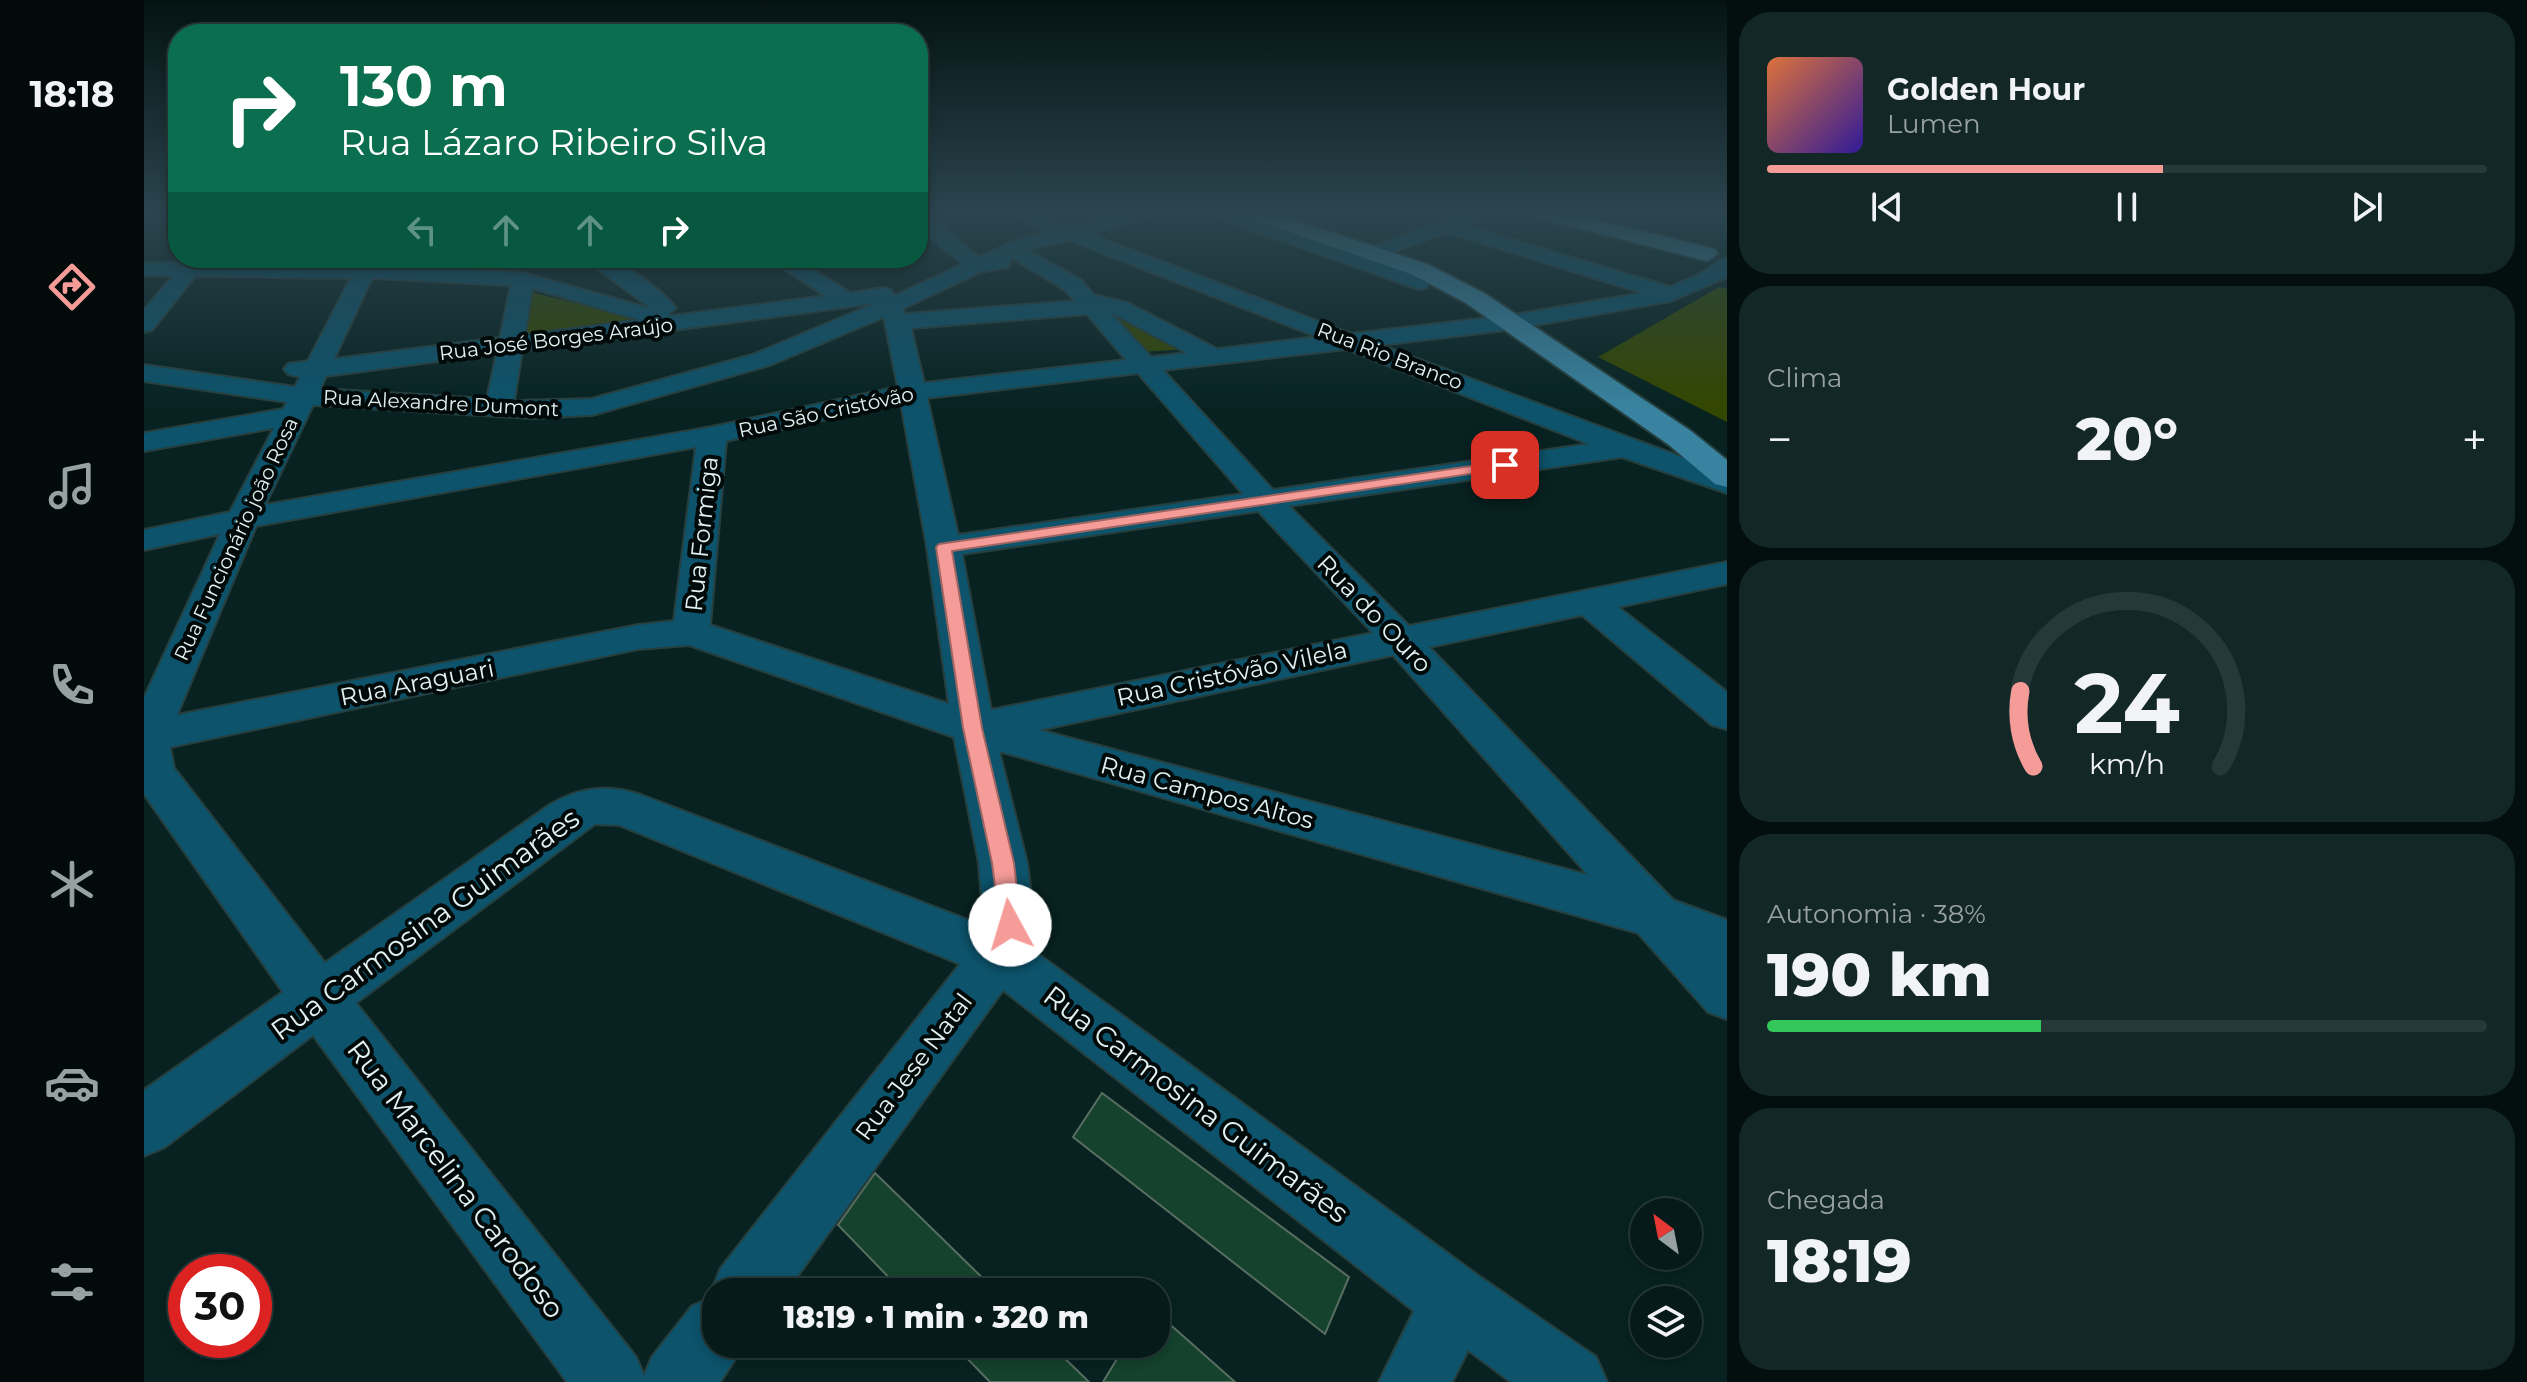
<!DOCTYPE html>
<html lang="pt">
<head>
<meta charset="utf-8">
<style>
	body { margin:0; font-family:Montserrat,sans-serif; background:#132726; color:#f1f3f6; height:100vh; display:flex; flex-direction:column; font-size:30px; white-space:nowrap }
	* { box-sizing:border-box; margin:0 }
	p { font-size:26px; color:#97a1a2 }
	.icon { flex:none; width:44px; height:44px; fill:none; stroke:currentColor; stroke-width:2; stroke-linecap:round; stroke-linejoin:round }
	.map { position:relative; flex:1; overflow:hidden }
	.sheet { display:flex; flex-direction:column; gap:12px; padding:12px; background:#030e0e; width:800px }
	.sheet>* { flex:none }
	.top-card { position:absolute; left:24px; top:24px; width:760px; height:244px; border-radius:32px; box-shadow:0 4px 12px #0003,0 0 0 2px #263838; background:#0b6e4f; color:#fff; overflow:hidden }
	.needle { width:52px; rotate:328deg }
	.fabs { position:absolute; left:1486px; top:1198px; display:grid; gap:16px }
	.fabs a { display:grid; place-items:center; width:72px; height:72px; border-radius:50%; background:#051a19; box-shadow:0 4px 12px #0003,0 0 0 2px #263838; font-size:40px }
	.speed { position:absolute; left:24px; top:1254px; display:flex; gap:16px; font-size:40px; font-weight:700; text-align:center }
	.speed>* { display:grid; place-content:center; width:104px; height:104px; border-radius:50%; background:#051a19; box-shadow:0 4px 12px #0003,0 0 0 2px #263838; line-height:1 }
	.speed .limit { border:12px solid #d22; background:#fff; color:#111 }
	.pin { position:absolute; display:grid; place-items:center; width:68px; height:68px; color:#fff; margin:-34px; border-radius:16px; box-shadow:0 4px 12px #0006 }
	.me { position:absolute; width:88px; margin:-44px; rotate:354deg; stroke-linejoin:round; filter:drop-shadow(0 0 6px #0008) }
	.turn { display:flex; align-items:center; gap:28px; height:168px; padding:0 40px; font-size:36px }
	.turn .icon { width:104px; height:104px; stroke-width:2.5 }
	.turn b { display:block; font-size:56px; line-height:68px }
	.lanes { display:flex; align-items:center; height:76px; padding:0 40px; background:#0003; justify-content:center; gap:40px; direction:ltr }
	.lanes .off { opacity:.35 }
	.big { font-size:60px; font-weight:800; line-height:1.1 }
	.sheet .tile { flex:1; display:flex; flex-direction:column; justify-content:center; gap:12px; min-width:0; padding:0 28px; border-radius:32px; background:#132726 }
	.sheet .dial { align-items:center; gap:0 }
	.dial svg { height:208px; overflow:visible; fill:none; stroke:#263838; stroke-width:7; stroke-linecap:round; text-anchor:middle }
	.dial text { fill:#f1f3f6; stroke:none }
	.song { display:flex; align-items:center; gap:24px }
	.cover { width:96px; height:96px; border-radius:12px; background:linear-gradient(135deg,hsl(20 70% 55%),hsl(250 70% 35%)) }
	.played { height:8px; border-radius:4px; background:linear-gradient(90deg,#f59b98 55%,#263838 55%) }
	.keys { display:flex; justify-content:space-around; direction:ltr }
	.heat { display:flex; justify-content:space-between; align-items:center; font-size:44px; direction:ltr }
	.charge { height:12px; border-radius:6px; background:linear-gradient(90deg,#34c759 38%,#263838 0) }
	.trip { position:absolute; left:558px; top:1278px; width:468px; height:80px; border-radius:32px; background:#051a19; box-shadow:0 4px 12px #0003,0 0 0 2px #263838; font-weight:800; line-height:80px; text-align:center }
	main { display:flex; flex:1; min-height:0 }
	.tabs { display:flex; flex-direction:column; width:144px; justify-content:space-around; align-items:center; background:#020a0a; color:#97a1a2 }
	.tabs .icon { width:56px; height:56px }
	.tabs .current { color:#f59b98 }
	.tabs b { font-size:36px; color:#f1f3f6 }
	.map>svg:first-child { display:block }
</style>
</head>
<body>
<main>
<nav class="tabs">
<b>18:18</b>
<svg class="icon current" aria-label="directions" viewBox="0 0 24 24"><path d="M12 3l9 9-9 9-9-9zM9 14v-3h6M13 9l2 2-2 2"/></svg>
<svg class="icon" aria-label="music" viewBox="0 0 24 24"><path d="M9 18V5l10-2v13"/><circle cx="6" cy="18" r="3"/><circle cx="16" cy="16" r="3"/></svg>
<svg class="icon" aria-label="phone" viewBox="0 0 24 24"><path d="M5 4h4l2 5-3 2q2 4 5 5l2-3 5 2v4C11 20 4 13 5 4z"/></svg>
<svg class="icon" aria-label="climate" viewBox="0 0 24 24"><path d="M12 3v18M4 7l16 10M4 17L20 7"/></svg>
<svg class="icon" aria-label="car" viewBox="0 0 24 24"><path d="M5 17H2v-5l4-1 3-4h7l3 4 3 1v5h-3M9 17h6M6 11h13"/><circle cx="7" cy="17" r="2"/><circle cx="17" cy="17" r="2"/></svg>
<svg class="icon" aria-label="filters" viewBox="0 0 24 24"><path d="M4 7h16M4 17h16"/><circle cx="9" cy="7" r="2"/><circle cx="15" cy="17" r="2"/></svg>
</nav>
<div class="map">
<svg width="1583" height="1382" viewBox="0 0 1583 1382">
	<rect width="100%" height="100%" fill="#072221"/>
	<path fill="#344700" d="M1575,287L1583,289V422L1454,357Z
		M382,291L514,323L380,338Z
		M961,308L1045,349L995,352Z"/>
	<path fill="#14422c" stroke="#596e61" stroke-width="2" d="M958,1093L1205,1277L1181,1334L929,1137Z
		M731,1173L853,1292H759L694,1225Z
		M1012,1312L1091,1382H959L982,1344H1012Z
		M809,1344H906L945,1382H846Z"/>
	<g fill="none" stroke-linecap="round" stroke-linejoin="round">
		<defs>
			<path id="minor" d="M774,214H788L803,231L835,257L877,238L905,232L867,214H893L928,227L972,214H1002L1000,218L946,234L1207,334L1369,315L1499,293L1302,232L1229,260L1282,278L1285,283L1282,288L1274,289L1075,218L1073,214H1100L1218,256L1220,250L1316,214H1336L1335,220L1320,225L1526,287L1558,273L1576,260L1583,258V277L1527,301L1369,329L1236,345L1583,474V493L1478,457L1145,506L1265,626L1583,562V584L1474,607L1583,692V729L1568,725L1438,615L1285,647L1529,900L1583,920V1019L1564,1012L1494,933L855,751L883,863L891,925L883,946L1336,1277L1452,1357L1463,1382H1367L1324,1350L1308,1382H1235L1270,1311L859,990L642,1292H572V1344H601L576,1382H423L169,1035L21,1147L0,1156V1090L139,992L0,794V698L76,534L0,550V530L86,512L130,428L0,451V433L139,409L143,402L0,381V365L151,387L156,377L144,374L140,369L144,364L164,361L207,278L51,276L8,330L0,332V310L29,276L0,275V263H40L44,258H65L61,263L213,265L217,258H237L234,265L379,273L508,309L439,258C446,258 457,256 465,259C483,265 521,293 532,308L524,314L528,316L681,296L624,258H649L707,293L739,288L747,290L750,296L819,264C805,252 774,234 774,214ZM925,240L1174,337L1073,349L984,303L950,295L937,280L883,250ZM867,257L921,290L931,301L761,314L758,309L836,272L865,267ZM228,278L367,285L356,338L190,359ZM388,288L496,320L381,335ZM732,303L608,355L447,399L370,401L378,350ZM966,312L968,313L1043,353L1007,357ZM943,314L982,360L780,383L767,328ZM740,317L754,387L568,427L121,505L169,405L389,418L448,415L626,365ZM1202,349L1445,444L1129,490L1019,370ZM353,353L343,399L176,389L182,376ZM994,373L1099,494L814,535L783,398ZM757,403L783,547L805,704L566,625L582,441ZM552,447L530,621L494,625L33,715L112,526ZM1114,511L1229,633L847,710L818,554ZM545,645L810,737L835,863L840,926L497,795C465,784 437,787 407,804L181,963L30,768L26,747L494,649ZM1249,655L1444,875L895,730ZM451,824L475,825L816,964L577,1268L567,1292L569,1297L548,1306L508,1357L500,1376L492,1357L212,1003Z"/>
			<path id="major" d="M1101,214H1132L1283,264L1340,293L1547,431L1583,460V487L1571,484L1525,445L1322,303L1267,274L1104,218Z
				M1392,214H1428L1571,249L1574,254L1563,261L1395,218Z"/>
		</defs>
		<use href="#minor" stroke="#263f3e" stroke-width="4"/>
		<use href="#major" stroke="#263f3e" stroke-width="4"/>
		<use href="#minor" fill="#0c536b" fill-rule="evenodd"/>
		<use href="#major" fill="#3983a0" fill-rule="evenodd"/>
	</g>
	<linearGradient id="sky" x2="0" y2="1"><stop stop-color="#041312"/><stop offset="0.52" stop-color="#2b444e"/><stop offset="1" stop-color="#2b444e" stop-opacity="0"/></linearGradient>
	<rect width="1583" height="408" fill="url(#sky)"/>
	<path fill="#f59b98" stroke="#9f6563" stroke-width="2" d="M1361,461L1366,463V468L808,551L838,728L870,863L877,925L874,932L866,935L857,932L848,863L819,728L792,547L795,544Z"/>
	<g text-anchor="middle" stroke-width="8" stroke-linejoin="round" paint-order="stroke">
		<g font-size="20" fill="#e2f1f1" stroke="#020909">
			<text transform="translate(412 339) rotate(-7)" y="7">Rua José Borges Araújo</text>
			<text transform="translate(1246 356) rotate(21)" y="7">Rua Rio Branco</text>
			<text transform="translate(297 403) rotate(3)" y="7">Rua Alexandre Dumont</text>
			<text transform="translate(682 412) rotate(-12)" y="7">Rua São Cristóvão</text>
			<text transform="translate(92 539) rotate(-65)" y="7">Rua Funcionário joão Rosa</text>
		</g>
		<g font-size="24" fill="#e2f1f1" stroke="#020909">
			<text transform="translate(558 534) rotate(-84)" y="8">Rua Formiga</text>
			<text transform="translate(1230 614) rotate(46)" y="8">Rua do Ouro</text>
			<text transform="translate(1088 674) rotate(-12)" y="8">Rua Cristóvão Vilela</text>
			<text transform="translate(273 683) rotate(-11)" y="8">Rua Araguari</text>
			<text transform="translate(1063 793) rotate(15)" y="8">Rua Campos Altos</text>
			<text transform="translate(770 1067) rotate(-53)" y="8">Rua Jese Natal</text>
		</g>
		<g font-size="28" fill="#e2f1f1" stroke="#020909">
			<text transform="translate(281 924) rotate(-36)" y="10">Rua Carmosina Guimarães</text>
			<text transform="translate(1052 1104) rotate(37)" y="10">Rua Carmosina Guimarães</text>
			<text transform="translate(312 1179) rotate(53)" y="10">Rua Marcelina Carodoso</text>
		</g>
	</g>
</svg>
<div class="fabs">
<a><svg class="needle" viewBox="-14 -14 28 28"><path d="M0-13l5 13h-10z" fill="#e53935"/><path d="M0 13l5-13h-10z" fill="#97a1a2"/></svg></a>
<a><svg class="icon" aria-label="layers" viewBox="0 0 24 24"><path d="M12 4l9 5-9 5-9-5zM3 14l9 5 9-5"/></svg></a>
</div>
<div class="speed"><div class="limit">30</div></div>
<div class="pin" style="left:1361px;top:465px;background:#d93025"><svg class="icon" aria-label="arrive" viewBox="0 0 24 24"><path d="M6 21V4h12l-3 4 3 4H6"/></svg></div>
<svg class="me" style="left:866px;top:925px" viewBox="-20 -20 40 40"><circle r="19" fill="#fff"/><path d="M0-13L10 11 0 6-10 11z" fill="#f59b98"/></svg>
<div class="trip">18:19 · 1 min · 320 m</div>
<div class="top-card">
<div class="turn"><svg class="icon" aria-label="right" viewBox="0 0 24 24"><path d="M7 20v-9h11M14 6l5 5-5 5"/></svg><div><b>130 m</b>Rua Lázaro Ribeiro Silva</div></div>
<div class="lanes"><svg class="icon off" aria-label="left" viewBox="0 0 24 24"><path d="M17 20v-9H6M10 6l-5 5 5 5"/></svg><svg class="icon off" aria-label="ahead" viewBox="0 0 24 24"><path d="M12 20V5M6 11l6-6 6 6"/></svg><svg class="icon off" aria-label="ahead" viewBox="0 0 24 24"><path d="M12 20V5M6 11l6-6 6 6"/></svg><svg class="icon" aria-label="right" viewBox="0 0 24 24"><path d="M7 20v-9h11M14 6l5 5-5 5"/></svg></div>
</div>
</div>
<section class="sheet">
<div class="tile">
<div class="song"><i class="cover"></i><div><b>Golden Hour</b><p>Lumen</p></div></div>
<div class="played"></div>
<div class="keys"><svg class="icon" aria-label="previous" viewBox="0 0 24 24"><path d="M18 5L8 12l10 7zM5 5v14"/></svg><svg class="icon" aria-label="pause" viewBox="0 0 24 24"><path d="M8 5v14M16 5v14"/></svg><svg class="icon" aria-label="next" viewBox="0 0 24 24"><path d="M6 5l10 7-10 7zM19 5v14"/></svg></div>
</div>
<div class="tile"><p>Clima</p>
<div class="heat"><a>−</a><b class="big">20°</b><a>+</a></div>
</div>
<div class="tile dial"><svg viewBox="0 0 100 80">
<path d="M14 69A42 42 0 1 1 86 69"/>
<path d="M14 69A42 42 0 0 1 9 40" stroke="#f59b98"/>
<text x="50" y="56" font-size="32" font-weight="700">24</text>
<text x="50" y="72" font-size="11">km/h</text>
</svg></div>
<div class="tile"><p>Autonomia · 38%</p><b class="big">190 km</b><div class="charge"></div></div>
<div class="tile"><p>Chegada</p><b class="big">18:19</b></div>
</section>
</main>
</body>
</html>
